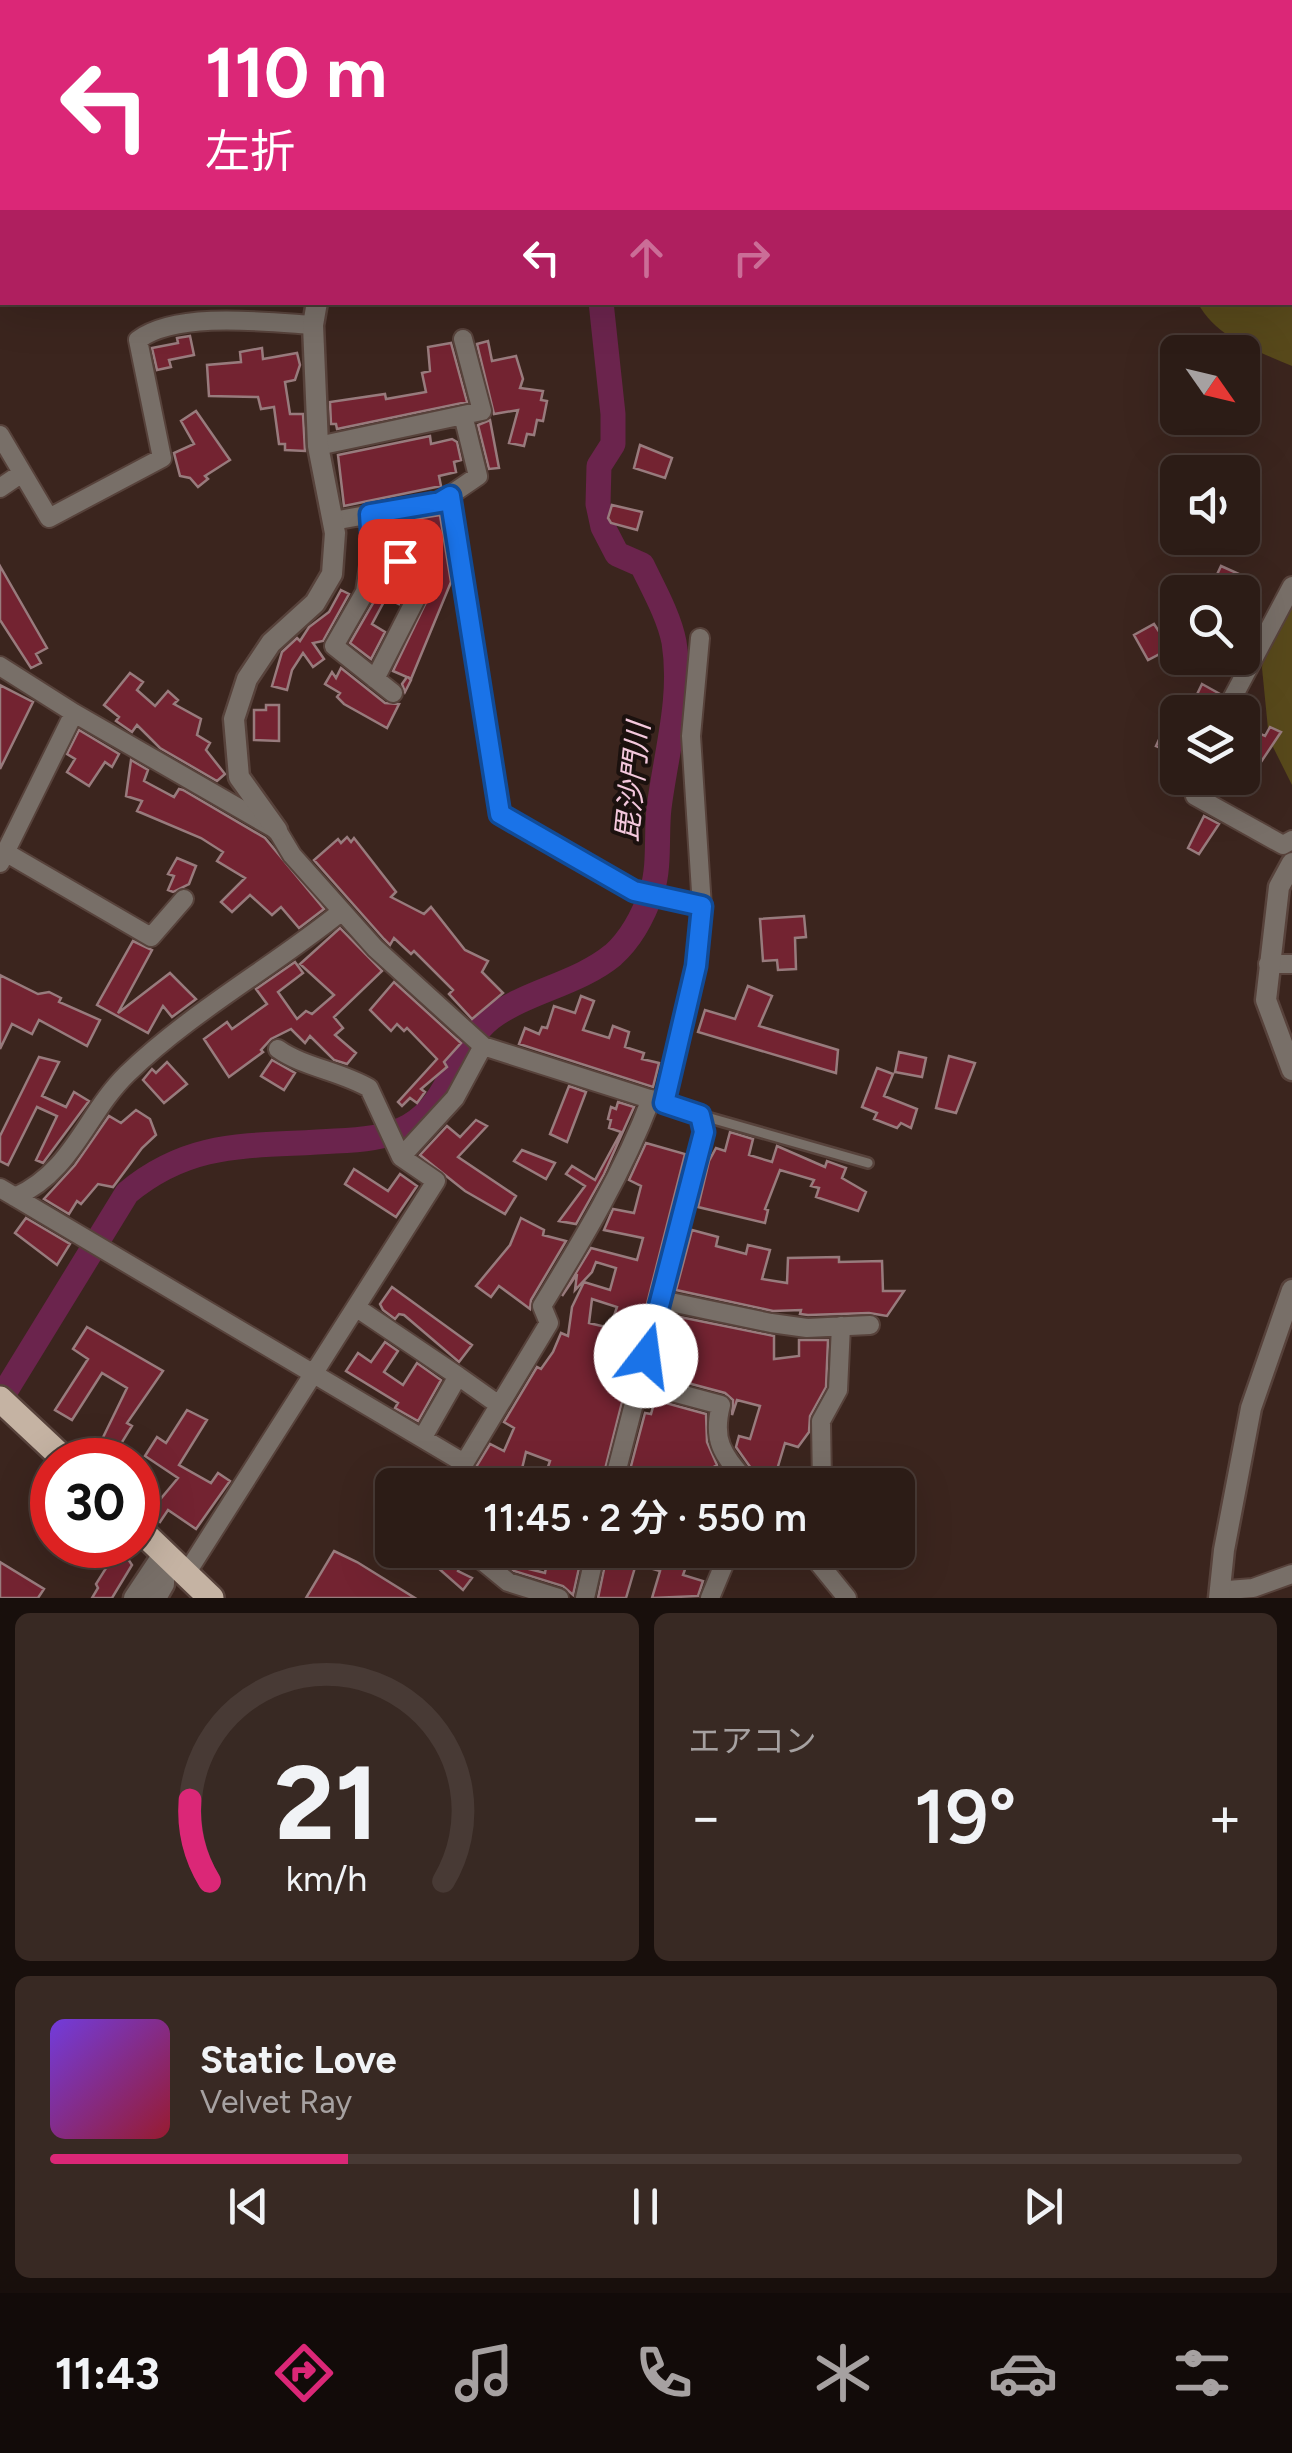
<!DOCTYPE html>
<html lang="ja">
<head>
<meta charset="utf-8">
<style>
	body { margin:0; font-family:Figtree,"Noto Sans JP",sans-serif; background:#382923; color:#f1f3f6; height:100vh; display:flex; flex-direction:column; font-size:38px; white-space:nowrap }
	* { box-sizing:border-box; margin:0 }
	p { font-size:32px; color:#a6a1a1 }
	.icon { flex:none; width:55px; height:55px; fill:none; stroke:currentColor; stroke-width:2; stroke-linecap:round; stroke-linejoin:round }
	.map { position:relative; height:1598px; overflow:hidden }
	.sheet { display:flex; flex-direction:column; gap:15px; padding:15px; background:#180f0c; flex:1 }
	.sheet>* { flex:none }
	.banner { position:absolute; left:0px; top:0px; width:1292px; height:305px; box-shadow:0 10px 40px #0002,0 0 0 2px #483a35; background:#db2777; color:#fff; overflow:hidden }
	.needle { width:65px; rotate:124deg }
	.fabs { position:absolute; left:1160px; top:335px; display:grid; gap:20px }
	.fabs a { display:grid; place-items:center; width:100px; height:100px; border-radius:15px; background:#2c1c16; box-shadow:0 10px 40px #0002,0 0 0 2px #483a35; font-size:50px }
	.speed { position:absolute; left:30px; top:1438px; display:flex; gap:20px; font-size:50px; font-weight:700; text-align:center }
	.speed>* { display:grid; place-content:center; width:130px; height:130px; border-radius:50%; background:#2c1c16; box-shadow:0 10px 40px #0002,0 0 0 2px #483a35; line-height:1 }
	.speed .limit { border:15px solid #d22; background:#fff; color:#111 }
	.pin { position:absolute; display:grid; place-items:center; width:85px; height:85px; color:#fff; margin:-42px; border-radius:20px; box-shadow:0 5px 15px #0006 }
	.me { position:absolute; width:110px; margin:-55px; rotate:15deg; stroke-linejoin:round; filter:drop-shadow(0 0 8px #0008) }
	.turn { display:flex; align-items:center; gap:35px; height:210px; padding:0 40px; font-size:45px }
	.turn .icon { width:130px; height:130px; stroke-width:2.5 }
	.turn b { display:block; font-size:70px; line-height:85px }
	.lanes { display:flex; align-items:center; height:95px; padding:0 40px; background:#0003; justify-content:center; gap:50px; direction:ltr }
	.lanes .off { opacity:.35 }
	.big { font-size:75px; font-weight:600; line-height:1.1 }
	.sheet .tile { flex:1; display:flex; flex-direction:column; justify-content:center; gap:15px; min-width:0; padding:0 35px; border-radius:15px; background:#382923 }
	.sheet .dial { align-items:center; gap:0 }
	.dial svg { height:260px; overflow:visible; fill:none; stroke:#483a35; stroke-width:7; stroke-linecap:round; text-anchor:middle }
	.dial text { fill:#f1f3f6; stroke:none }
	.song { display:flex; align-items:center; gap:30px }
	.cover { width:120px; height:120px; border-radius:15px; background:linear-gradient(135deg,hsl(260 70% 55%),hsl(350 70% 35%)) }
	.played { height:10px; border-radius:5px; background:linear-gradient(90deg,#db2777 25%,#483a35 25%) }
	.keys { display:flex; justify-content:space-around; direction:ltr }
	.heat { display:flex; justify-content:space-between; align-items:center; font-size:55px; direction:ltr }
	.sheet .tiles { flex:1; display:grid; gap:15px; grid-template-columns:1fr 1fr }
	.tile:last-child { grid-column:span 2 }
	.trip { position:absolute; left:375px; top:1468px; width:540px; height:100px; border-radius:15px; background:#2c1c16; box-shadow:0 10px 40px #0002,0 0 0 2px #483a35; font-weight:600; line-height:100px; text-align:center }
	.dock { display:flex; height:160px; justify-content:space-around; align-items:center; background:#120b09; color:#a6a1a1 }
	.dock .icon { width:70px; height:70px }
	.dock .current { color:#db2777 }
	.dock b { font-size:45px; color:#f1f3f6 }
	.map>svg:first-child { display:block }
</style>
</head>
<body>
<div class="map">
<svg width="1292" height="1598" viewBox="0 0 1292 1598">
	<rect width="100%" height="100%" fill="#3b251e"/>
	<path fill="#58491b" d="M1290,163H1292V366C1258,351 1216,338 1198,303L1290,302Z
		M1292,580V785L1269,739L1262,668L1268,609Z"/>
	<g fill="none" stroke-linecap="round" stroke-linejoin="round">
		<path stroke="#6b244d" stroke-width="25" d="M650,0L651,2
			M0,1400L127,1193C193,1138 254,1147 335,1141C359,1140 388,1138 409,1126C451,1103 455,1046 491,1018C527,991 578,984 613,955C631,939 644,914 652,891C660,866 656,834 659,808C666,752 683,698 674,642C669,616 653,588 642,565L617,554L603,527L598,504L599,466L613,444V414L601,302"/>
	</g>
	<path fill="#732331" stroke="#987b7d" stroke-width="2.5" fill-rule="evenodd" d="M190,336L194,355L169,360L171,367L157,370L152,348L178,343L177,338Z
		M488,341L492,361L516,356L523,379L520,388L543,391L541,400L547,401L543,421L537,420L534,435L527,434L524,446L509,443L518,410L494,414L477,344Z
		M451,343L467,402L337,429L336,424H331L330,402L385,394L386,399L426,392L422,373L430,371L428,347Z
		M262,348L263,359L297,353L300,365L295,380L285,382L290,414H303L305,451L285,450V444H279L274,407L261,409L258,397L209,396L207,365L241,362L240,352Z
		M196,411L230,460L205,476L208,479L198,487L190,478L180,476L174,453L194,444L181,421Z
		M490,420L499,468L489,469L478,425Z
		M430,436L431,444L452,439L457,442L461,460L454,462L456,472L439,476L441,486L344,506L338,455Z
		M640,445L672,458L665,478L634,468Z
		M612,505L642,512L637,530L611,523L608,518Z
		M440,515L451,582L411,679L408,677L411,680L405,692L402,684L407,677L393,671L440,573L428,556L431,546L395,544L396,522Z
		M382,565L411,580L399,604L386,598L372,624L385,632L371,659L350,643L376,598Z
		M0,566L47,648L36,654L41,663L31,668L0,620Z
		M1221,566L1248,578L1240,592L1214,581Z
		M341,590L349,594L323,641L313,643L324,659L313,667L303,653L292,670L287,690L272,686L282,652L297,638L300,641L309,627L329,612Z
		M1154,624L1158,630L1161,627L1169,640L1165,643L1169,649L1148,660L1134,635Z
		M341,668L385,703L399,704L387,728L344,704L337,697L340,693L325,684L332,672L336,678Z
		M130,673L143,682L137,690L155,706L168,691L178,700L174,704L201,719L197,735L210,743L206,750L225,774L217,781L160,748L137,725L132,732L116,721L119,717L104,705Z
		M1202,684L1220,694L1211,712L1190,709Z
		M0,685L33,702L0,769Z
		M266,705H279V741L254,740V710H266Z
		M1169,718L1178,722V755L1156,746Z
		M1242,726L1265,736L1270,727L1281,732L1255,771L1242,765Z
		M79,730L119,754L112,767L105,762L89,786L67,772L75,759L67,754Z
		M131,760L148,770L144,781L174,797L179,789L183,790L265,838L324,909L299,928L281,907L272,915L250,895L232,912L221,902L245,878L217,861L223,852L201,838L137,811L142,801L126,796Z
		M1204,816L1219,824L1199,854L1188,848Z
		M347,837L351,842L354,838L396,892L391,897L424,914L431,907L465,950L488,961L482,972L503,993L472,1019L449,994L453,990L414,951L411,954L394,938L390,945L384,939L314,860L338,839L341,843Z
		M177,858L196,866L189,884L173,892L168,890L174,876L168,874Z
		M804,916L806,937L795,938L796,969L778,970L777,960L763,961L760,919Z
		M340,928L382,971L334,1017L343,1028L335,1035L356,1053L347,1064L334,1060L310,1036L305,1043L291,1029L271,1039L261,1050L263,1052L229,1077L204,1039L227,1022L232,1029L267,1004L256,989L295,962L303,973L278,992L297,1019L306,1011L312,1014L334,995L300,964Z
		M133,941L152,950L118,1013L170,973L196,999L172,1017L163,1006L148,1033L97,1005Z
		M0,975L38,994L49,992L61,998L59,1002L100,1020L87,1046L39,1020L32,1034L12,1024L0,1049Z
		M394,982L461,1043L444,1062L447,1067L421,1089L425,1092L417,1103L410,1098L402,1106L398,1102L437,1059L407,1028L404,1031L397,1024L391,1031L370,1010Z
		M748,986L772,996L759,1026L838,1050L836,1073L698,1032L705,1010L735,1019Z
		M581,996L594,1001L583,1030L609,1038L613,1026L629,1032L625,1047L644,1053L642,1059L659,1063L653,1087L519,1044L525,1028L539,1034L542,1027L547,1028L554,1006L575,1013Z
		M899,1052L926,1058L922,1077L895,1072Z
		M949,1056L975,1063L956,1113L936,1108Z
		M39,1057L59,1062L42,1096L66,1107L74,1092L89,1101L43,1163L36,1160L57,1116L37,1107L8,1165L0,1161V1136Z
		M272,1060L295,1073L284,1090L261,1076Z
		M167,1062L187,1084L164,1103L143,1080L152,1069L156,1073Z
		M877,1068L893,1074L884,1096L917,1109L911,1128L901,1123L897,1128L874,1119L877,1113L862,1107Z
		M569,1086L586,1092L567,1142L550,1134Z
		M618,1102L634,1107L604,1174L576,1224L559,1221L585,1186L566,1174L572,1166L595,1180L621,1132L609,1128L611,1120L608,1119L611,1107L616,1109Z
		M136,1110L150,1119L156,1135L142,1148L113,1187L98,1184L81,1204L77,1201L69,1214L44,1199L75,1165L109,1116L121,1123Z
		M476,1120L487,1126L458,1157L516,1196L505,1214L465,1191L420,1155L447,1126L460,1137Z
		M730,1132L753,1139L749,1155L772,1162L777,1146L825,1167L827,1161L846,1168L842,1178L866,1192L858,1211L816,1197L819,1188L811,1186L814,1180L780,1170L765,1209L768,1210L765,1223L698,1207L709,1161L716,1148L725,1151Z
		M646,1143L685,1154L601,1485H542L550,1461L526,1452L520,1477L476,1467L490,1444L504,1451L514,1428L504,1422L537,1367L541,1369L553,1352L561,1333L568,1336L572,1307L584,1282L610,1290L616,1268L596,1262L592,1272L575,1290L577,1274L562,1296L591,1248L637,1260L643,1238L604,1230L613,1209L634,1213L641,1186L629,1180ZM592,1299L617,1307L610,1328L589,1323Z
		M522,1150L555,1163L546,1179L514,1161Z
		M354,1169L388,1191L400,1174L417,1186L396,1217L345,1184Z
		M26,1218L70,1244L57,1265L15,1233Z
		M521,1218L544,1230L543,1235L566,1241L531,1300L530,1309L499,1286L491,1297L476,1286L510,1245Z
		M692,1230L718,1237L716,1246L746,1254L748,1245L770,1250L762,1279L787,1283L788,1258L839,1257V1262L882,1261L883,1291H904L887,1316L869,1313L808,1315L800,1314L801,1310L773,1311L676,1290Z
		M392,1287L472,1345L459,1362L404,1315L399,1314L395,1319L383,1310L380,1304Z
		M670,1315L774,1336V1359L799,1356V1340H828L826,1387L810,1416L809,1432L798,1447L785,1443L776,1473L780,1474L773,1485H763L766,1475L753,1471L736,1447L739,1436L750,1439L760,1406L737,1400L732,1415L733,1400L725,1393L654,1374Z
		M87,1327L163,1371L127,1423L132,1426L111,1460H92L127,1388L102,1373L72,1420L55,1410L88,1359L73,1349Z
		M385,1342L398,1351L384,1372L403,1385L417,1363L441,1380L418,1421L395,1408L398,1403L346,1371L358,1353L371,1362Z
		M655,1400L706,1414L707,1442L717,1465L710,1469L733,1485H626L645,1413L651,1414Z
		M187,1410L207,1420L179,1465L211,1483L218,1473L230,1481L196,1529L168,1510L160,1522L148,1514L178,1478L145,1456L157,1437L166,1443Z
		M435,1550H449L461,1560L458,1571L472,1578L463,1590L428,1559Z
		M499,1550H526L521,1567L545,1573L549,1550H583L573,1595L563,1586L514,1571L496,1556Z
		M608,1550H692L683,1575L703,1581L698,1596L652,1598L660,1571L636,1564L626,1598H598Z
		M334,1551L357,1562L415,1598H306Z
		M126,1556L132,1565L112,1598H92L98,1588L96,1584L111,1560Z
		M0,1562L44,1589L38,1598H0Z"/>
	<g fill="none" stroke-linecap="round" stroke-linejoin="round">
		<defs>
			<path id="service" d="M703,1116L868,1163"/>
			<path id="minor" d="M28,0V2
				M167,0V2
				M317,0L318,2
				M0,103H2
				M0,435L49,518L162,458L138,340C176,311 267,322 313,325
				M318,446L482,411L463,339
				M0,488L22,473
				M450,496L500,814L634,891L702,907
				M370,514L372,546L428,575L375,679
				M333,521L440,502L478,476L463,415
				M372,546L365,592L334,646L393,693
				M0,666L74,713L277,830L292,855L375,948L483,1046L700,1115L704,1132L613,1485
				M1225,712L1292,586
				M1200,778L1195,796L1283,845L1292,840
				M5,852L151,937L184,899
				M0,863L74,713
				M1268,964H1292
				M278,1049C303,1067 340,1071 369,1088L401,1157
				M663,1103L696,966L702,907L691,736L700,638
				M0,1188L464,1463
				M15,1197C73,1171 86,1114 127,1074C192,1011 273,967 342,911
				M661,1300L771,1323L807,1328L870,1325
				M357,1308L458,1376L423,1437
				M458,1376L499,1405
				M639,1383L721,1405C711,1444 725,1456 749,1485
				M451,1485L549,1323L542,1306C583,1239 623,1173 651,1099
				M822,1485L821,1421L838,1390L841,1326
				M469,1550L508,1582L559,1598
				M808,1550L847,1598
				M186,1574L436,1181L401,1157L455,1098L483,1046
				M585,1598L596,1550
				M710,1598L730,1550
				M1222,1598L1228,1590L1253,1588L1292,1574"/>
			<path id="tertiary" d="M399,2L400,0
				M277,830L239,777L234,719L247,679L271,643L315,603L332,574L335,533L318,446L313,325L317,302
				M1292,863L1279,887L1266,1000L1292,1070
				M134,1598L164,1553
				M156,1598L164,1584V1553
				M1219,1598L1224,1550L1251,1408L1292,1290"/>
			<path id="primary" d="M0,1399L65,1460
				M138,1528L211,1598"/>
		</defs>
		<use href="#service" stroke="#57423b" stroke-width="14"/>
		<use href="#minor" stroke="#57423b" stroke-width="22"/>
		<use href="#tertiary" stroke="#57423b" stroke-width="25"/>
		<use href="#primary" stroke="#57423b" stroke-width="30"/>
		<use href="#service" stroke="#786f68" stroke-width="9"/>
		<use href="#minor" stroke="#786f68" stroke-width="18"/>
		<use href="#tertiary" stroke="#786f68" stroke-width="20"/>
		<use href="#primary" stroke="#c5b3a3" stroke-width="25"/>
	</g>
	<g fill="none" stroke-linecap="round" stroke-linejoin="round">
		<defs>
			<path id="route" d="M400,561L372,546L370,514L440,502L450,496L500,814L634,891L702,906L696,966L664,1103L700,1115L704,1132L646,1356"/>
		</defs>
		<use href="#route" stroke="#114b97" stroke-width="25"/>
		<use href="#route" stroke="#1a73e8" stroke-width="18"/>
	</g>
	<g text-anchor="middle" stroke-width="8" stroke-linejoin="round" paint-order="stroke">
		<g font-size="30" font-style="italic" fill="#f4c8dd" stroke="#1b110e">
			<text transform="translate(633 782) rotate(-84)" y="10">毘沙門川</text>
		</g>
	</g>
</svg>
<div class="fabs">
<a><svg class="needle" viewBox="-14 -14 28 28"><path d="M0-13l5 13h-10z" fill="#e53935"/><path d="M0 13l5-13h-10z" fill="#a6a1a1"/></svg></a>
<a><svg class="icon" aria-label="sound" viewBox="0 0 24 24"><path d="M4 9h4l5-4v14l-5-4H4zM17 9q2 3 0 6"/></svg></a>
<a><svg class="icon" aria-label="search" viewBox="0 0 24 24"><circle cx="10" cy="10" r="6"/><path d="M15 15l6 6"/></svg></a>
<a><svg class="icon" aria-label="layers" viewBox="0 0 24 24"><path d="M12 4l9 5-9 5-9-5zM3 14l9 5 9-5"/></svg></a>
</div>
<div class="speed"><div class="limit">30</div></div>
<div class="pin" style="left:400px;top:561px;background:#d93025"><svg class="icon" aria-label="arrive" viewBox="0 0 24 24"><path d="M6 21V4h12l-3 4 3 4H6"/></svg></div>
<svg class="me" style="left:646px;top:1356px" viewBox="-20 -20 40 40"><circle r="19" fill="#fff"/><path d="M0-13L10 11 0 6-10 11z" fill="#1a73e8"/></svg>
<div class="trip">11:45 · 2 分 · 550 m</div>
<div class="banner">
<div class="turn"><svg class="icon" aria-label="left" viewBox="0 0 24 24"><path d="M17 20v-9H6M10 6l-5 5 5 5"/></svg><div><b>110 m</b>左折</div></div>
<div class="lanes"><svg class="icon" aria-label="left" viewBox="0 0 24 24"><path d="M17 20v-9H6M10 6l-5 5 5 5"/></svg><svg class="icon off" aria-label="ahead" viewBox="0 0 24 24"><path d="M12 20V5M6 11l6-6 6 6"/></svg><svg class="icon off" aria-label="right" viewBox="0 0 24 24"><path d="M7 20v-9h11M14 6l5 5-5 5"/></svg></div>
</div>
</div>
<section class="sheet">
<div class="tiles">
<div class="tile dial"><svg viewBox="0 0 100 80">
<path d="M14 69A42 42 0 1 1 86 69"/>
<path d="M14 69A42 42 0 0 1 8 44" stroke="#db2777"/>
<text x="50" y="56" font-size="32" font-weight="700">21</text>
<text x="50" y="72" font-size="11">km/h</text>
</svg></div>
<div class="tile"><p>エアコン</p>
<div class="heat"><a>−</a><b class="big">19°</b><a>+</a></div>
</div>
<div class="tile">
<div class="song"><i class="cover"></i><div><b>Static Love</b><p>Velvet Ray</p></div></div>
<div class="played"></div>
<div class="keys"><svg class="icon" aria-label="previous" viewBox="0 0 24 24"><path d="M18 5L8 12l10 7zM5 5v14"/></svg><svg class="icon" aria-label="pause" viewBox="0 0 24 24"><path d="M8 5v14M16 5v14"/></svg><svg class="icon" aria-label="next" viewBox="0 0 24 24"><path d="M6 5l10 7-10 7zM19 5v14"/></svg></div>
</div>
</div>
</section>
<nav class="dock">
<b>11:43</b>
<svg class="icon current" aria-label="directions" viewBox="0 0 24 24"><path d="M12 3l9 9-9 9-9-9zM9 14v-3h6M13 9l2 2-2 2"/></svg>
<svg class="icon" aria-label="music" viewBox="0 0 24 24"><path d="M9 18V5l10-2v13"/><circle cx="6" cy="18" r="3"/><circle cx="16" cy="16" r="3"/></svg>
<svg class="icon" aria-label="phone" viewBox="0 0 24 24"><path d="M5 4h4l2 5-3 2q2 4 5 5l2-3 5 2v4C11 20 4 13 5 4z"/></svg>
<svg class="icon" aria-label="climate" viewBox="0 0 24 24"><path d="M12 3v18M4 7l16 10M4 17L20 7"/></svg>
<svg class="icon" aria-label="car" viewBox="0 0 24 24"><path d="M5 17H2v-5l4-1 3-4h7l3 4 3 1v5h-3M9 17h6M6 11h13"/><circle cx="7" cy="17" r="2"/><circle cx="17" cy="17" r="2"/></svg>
<svg class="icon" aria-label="filters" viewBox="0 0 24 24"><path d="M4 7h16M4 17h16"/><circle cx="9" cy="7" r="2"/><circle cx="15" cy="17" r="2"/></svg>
</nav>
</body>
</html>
